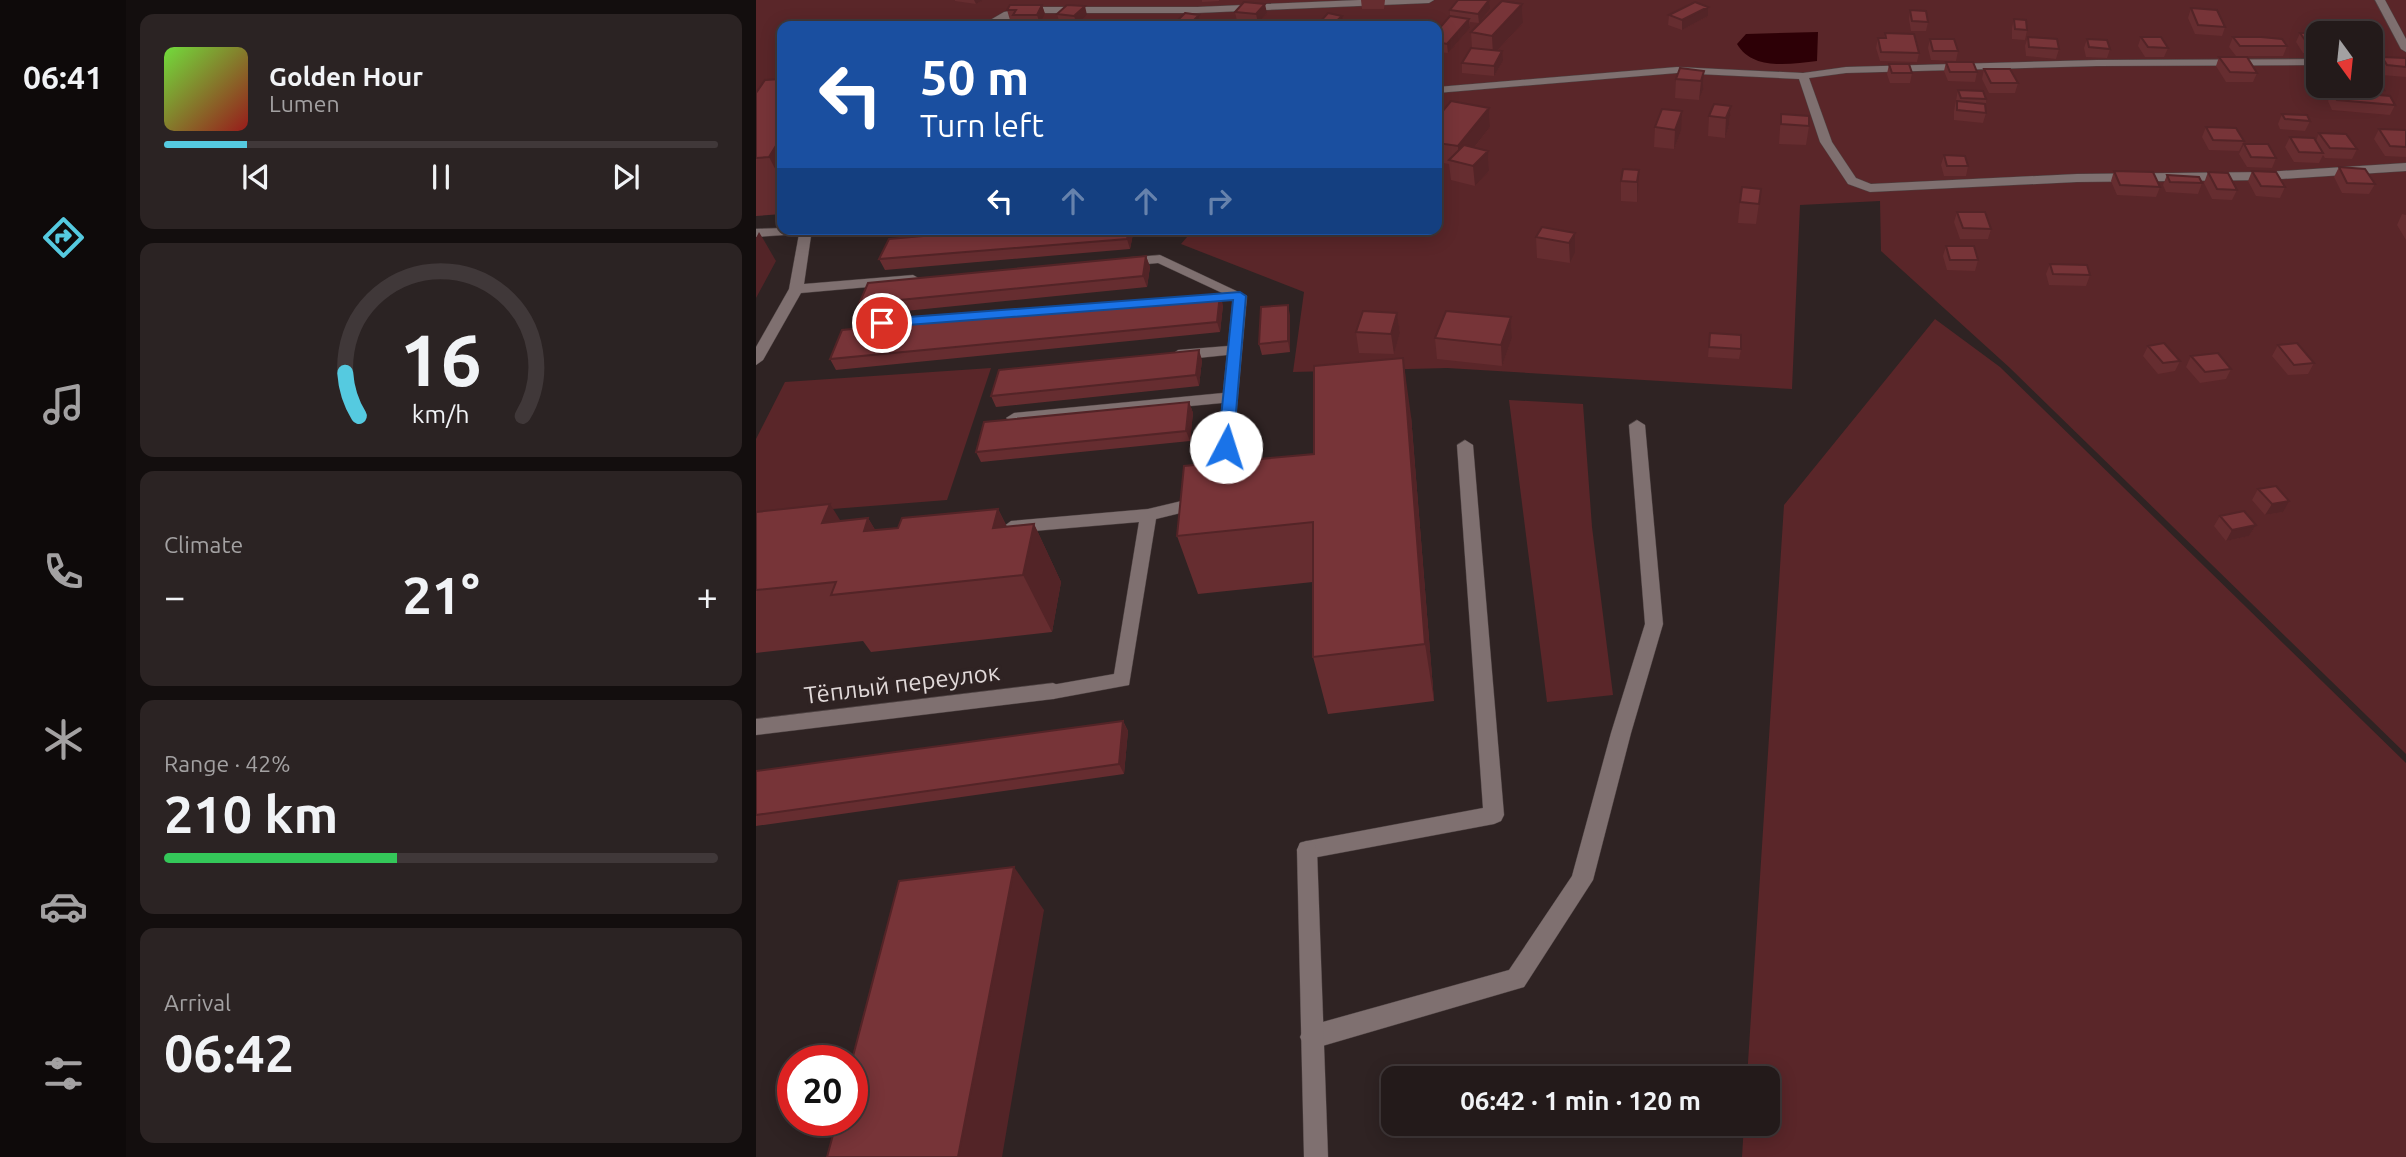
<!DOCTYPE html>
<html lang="en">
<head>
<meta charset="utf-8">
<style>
	body { margin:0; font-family:Ubuntu,sans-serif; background:#2b2323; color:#f1f3f6; height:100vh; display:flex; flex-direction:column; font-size:26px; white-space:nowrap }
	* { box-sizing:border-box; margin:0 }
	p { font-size:23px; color:#a3a1a2 }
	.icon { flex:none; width:38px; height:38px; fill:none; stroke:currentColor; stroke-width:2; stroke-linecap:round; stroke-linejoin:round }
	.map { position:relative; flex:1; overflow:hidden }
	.drawer { display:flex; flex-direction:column; gap:14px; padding:14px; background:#130e0e; width:630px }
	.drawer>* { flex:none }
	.banner { position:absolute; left:21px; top:21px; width:665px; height:214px; border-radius:14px; box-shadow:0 4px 18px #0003,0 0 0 2px #403839; background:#1a4fa0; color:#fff; overflow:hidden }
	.needle { width:46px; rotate:165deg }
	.buttons { position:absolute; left:1550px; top:21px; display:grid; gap:14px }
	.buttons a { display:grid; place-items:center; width:77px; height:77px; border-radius:14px; background:#231a1a; box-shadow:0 4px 18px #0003,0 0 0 2px #403839; font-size:35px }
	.speed { position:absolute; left:21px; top:1045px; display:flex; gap:14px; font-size:35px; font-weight:700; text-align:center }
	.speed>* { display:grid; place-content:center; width:91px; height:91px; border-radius:50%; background:#231a1a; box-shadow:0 4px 18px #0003,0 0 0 2px #403839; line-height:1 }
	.speed .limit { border:10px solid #d22; background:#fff; color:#111 }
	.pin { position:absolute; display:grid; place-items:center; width:60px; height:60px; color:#fff; margin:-30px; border:4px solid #fff; border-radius:50%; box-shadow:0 2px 7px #0007 }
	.me { position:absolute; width:77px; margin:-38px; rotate:5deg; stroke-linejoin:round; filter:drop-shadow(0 0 5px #0008) }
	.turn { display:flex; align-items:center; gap:24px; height:147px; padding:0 28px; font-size:32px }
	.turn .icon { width:91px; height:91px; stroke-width:2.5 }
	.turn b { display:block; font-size:49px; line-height:60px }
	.lanes { display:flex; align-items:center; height:66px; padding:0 28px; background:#0003; justify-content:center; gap:35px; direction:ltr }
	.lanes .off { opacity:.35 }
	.big { font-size:52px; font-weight:700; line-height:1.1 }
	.drawer .card { flex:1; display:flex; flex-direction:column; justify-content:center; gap:10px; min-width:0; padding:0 24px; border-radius:14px; background:#2b2323 }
	.drawer .dial { align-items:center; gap:0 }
	.dial svg { height:182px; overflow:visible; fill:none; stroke:#403839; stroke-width:7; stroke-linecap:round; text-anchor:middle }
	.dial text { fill:#f1f3f6; stroke:none }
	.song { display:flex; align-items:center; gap:21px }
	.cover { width:84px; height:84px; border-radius:10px; background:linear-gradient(135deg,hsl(100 70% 55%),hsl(0 70% 35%)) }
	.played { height:7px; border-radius:4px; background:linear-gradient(90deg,#55cae0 15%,#403839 15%) }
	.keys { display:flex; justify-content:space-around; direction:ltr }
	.heat { display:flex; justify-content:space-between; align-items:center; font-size:38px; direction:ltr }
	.charge { height:10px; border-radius:5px; background:linear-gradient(90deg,#34c759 42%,#403839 0) }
	.trip { position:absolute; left:625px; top:1066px; width:399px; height:70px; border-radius:14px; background:#231a1a; box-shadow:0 4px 18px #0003,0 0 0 2px #403839; font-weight:700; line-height:70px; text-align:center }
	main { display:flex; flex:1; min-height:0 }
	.dock { display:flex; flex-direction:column; width:126px; justify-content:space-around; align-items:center; background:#0e0a0a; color:#a3a1a2 }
	.dock .icon { width:49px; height:49px }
	.dock .on { color:#55cae0 }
	.dock b { font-size:32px; color:#f1f3f6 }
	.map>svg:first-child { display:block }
</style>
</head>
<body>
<main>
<nav class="dock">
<b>06:41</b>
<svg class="icon on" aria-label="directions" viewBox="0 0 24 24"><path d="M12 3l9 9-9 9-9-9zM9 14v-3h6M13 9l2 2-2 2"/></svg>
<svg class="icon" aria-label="music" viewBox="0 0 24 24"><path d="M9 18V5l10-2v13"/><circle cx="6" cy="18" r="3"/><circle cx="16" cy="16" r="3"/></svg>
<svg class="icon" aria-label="phone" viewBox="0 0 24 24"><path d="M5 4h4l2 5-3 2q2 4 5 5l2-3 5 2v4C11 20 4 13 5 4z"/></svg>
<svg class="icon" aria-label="climate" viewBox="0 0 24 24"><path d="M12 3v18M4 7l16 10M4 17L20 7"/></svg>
<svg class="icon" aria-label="car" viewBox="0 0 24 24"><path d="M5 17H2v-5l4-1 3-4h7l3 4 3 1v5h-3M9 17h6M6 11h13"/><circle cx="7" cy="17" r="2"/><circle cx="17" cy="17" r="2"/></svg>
<svg class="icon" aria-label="filters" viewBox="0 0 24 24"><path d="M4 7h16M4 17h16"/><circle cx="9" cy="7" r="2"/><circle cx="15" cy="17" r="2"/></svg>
</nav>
<section class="drawer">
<div class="card">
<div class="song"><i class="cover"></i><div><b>Golden Hour</b><p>Lumen</p></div></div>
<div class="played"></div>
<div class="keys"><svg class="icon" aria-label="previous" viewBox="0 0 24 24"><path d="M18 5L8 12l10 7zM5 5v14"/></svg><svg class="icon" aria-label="pause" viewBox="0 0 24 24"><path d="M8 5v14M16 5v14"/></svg><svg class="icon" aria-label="next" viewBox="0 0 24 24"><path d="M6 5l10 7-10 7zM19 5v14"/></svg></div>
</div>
<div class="card dial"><svg viewBox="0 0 100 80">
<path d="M14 69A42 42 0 1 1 86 69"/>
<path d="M14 69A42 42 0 0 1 8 50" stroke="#55cae0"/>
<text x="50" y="56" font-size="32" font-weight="700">16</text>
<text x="50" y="72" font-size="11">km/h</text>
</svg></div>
<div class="card"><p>Climate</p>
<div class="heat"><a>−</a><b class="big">21°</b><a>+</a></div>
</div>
<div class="card"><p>Range · 42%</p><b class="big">210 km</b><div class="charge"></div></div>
<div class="card"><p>Arrival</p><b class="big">06:42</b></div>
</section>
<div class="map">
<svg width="1650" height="1157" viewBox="0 0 1650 1157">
	<rect width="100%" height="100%" fill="#2f2323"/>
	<path fill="#5a2629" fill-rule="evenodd" d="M0,0H1650V754L1254,368L1125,251L1124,201L1044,205L1036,389L691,368L537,372L548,292L425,244L438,229H681V26H26V116L0,119ZM1563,33H1615V86H1563Z
		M1179,319L1244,367L1650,763V1157H986L988,1124H1012V1078H991L1028,505Z
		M235,368L191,500L0,515V439L29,382Z
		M753,400L827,404L836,527L857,695L791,702Z"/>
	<path fill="#2d0006" d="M1062,32L1061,61C1034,64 997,71 981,44L990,34Z"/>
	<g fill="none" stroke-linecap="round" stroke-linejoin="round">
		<defs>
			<path id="lane" d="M603,0H678L673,3L441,13H277C258,16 241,27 224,26L248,12L277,7H441Z
				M1619,0H1629L1650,39V52L1645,49Z
				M1563,59V65L1341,66L1090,73L1053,78L1076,142L1100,178L1115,184L1321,174L1510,172L1650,163V171L1510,180L1321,182L1114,192L1092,184L1064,142L1043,79L921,73L681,93V87L921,67L1047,73L1090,67L1341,60Z
				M1615,59L1650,60V66L1615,65Z
				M26,228L56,229L48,284L157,275L164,279L157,283L45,293L7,360L0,365V347L33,289L43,234L0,237V229Z
				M404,255L491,296L475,472L445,508L400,519L373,685L297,699L290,696L288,691L290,686L358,674L383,522L255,533L247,527L255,521L392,509L434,499L459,471L466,403L258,423L250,418L258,413L467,393L471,355L422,360L415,355L422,350L472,346L477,298L402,263L370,266L363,262L370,258Z
				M306,306L313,310L311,313L126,327L119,323L126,319Z
				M881,420L889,425L907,624L875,733L837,880L768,987L556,1049L548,1045L544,1037L548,1029L556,1025L753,970L816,876L855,733L889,624L873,425Z
				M709,440L717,445L748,815L745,821L738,824L551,859L544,857L541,850L544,843L551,841L727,808L701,445Z"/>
			<path id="street" d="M297,683L304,686L306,691L304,696L297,699L0,735V719Z
				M551,841L558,843L561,850L572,1157H548L541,850L544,843Z"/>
		</defs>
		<use href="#lane" stroke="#4c4141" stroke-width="1"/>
		<use href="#street" stroke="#4c4141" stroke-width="1"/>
		<use href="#lane" fill="#7f7070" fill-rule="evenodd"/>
		<use href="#street" fill="#7f7070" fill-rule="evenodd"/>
	</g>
	<path fill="#662d30" d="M199,0H227L220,4L199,1Z
		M446,0H463V1L446,2Z
		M605,0H629L628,9H606Z
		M766,4L767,23L741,51L747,61L738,76L706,73V63L716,48L715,32Z
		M286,5L289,14L284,24H260L259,20H254L251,10Z
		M1435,8L1469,27L1466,36L1439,34L1432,18Z
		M734,9L723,23L714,22V28L692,53L681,52V31L694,16V10Z
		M1154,10L1172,22L1170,31H1155L1153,19Z
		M479,12L511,13L502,23L481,21Z
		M301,14L331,15L321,25L304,24Z
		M443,15L445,24L443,26H419V23Z
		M913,15L952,16L926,30L912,25Z
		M1258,19L1271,30L1269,40L1256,39V28Z
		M563,23L588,25L586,26H563Z
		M1129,33L1163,53L1161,62L1124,61L1120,48L1122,38H1128Z
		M1544,33H1563V54L1547,53L1540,42Z
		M1272,37L1303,49L1300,59L1270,56L1269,46Z
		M1385,37L1412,48L1408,57H1389L1382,46Z
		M1477,37L1531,46L1527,56H1480L1473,47Z
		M1174,39L1202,51L1200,61L1175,60L1172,48Z
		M1331,39L1354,49L1351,58L1330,57L1328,48Z
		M1463,57L1501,73L1497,82H1470L1460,66Z
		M1626,57L1650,58V77L1626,75L1621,66Z
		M1190,62L1221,72L1219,82L1192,81L1188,71Z
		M1133,64L1156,73L1154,83H1134L1131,74Z
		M1228,69L1262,83L1259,93H1233L1226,79Z
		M948,71L947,90L943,100L919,98L920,79Z
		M26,79V214L0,216V93Z
		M1572,86H1615L1628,90L1625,95L1639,105L1634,115L1576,110L1572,101L1576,93Z
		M1202,90L1230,99V113L1227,123L1198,120V111Z
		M975,106L973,125L969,138L952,136L953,116Z
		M733,108L734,127L718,148L732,151L733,171L719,186L695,180L693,164L681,162V118Z
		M1025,114L1053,126L1050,145L1023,144Z
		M1526,114L1554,121L1549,131L1524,129L1522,124Z
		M899,127L925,131L918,149L898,147Z
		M1450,127L1488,141L1483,151L1453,150L1446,137Z
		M1623,129L1650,130V157L1629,156L1618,139Z
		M1563,133L1601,149L1596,159L1569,158L1567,155L1563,163L1538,162L1529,147L1534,137L1560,141Z
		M1488,144L1520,158L1516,168L1491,167L1483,154Z
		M1188,155L1212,166L1210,176H1188L1185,165Z
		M1583,167L1619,184L1613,194L1586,193L1578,177Z
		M883,170L881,202L865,201V181Z
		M1358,171L1404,187L1400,197L1361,195L1355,181Z
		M1496,171L1529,187L1524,198L1500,196L1492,181Z
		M1452,172L1481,190L1476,200L1456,199L1448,183Z
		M1411,175L1446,183L1442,194L1410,192L1407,185Z
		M1005,189L1000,224L982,223L984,202Z
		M1201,212L1235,229L1232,239H1204L1198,222Z
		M1646,214L1650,215V240L1641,225Z
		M378,229L374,249L129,270L123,259Z
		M819,233V253L814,263L781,258L780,237Z
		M1190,246L1222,260L1219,271L1191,270L1187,256Z
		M390,256L394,267L391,287L109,315L103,304Z
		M1294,264L1334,275L1330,286L1293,285L1290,274Z
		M467,305L464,332L80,370L74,359Z
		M641,313L644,333L638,354L603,353L600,332Z
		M534,315V352L506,355L503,344Z
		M755,317L756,338L746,366L681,359L679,338Z
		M954,333L985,349L983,359L952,357Z
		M1522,345L1558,363L1552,374L1532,375L1516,356Z
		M1392,346L1424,361L1419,371L1402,374L1387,356Z
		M1435,356L1475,369L1470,379L1444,383L1430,367Z
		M446,360L443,386L240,407L235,396Z
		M433,402L437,413L434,441L225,462L220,452Z
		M655,416L678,701L572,714L557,657V582L442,594L421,536L558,454Z
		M1502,489L1527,512L1509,515L1496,500Z
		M242,509L251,527L278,524L305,582L296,632L115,652L107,641L0,653V512L84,521L112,518L119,530L142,528Z
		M1464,516L1500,525L1493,536L1470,541L1458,526Z
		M367,721L372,731L368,774L0,826V771Z"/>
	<path fill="#532427" d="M218,0H227L220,4Z
		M733,0L734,9L723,23L722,14Z
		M509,4L511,13L502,23L500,14Z
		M766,4L767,23L737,55L736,36Z
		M286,5L289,14L284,24L281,15Z
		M329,6L331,15L321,25L318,16Z
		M952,7V16L926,30V20Z
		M443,15L445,24L443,26H433V25Z
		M586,16L588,25L586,26H577V24Z
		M713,19L714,28L692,53L691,44Z
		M746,51L747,61L738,76V66Z
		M948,71L947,90L943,100L945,81Z
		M975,106L973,125L969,138L970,118Z
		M733,108L734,127L706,163H703L702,146Z
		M926,111L925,131L918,149L919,130Z
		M21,144L26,154V182L13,157Z
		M732,151L733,171L719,186L717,166Z
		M883,170L882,190L881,202V182Z
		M373,229H378L374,249L371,239Z
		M3,232L20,261L0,298V238Z
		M819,233V253L814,263L813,243Z
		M390,256L394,267L391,287L387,276Z
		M464,294L467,305L464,332L461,322Z
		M532,305L534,315V352L532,341Z
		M641,313L644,333L638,354L635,334Z
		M755,317L756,338L746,366L745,345Z
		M443,350L446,360L443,386L440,375Z
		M647,358L655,416L678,701L669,644Z
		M433,402L437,413L434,441L430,431Z
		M1533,501L1527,512L1509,515L1516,504Z
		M74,504L111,563L66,523Z
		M242,509L269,563L278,524L305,582L296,632L267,575L237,528Z
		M112,518L148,577L108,531Z
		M1500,525L1493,536L1470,541L1476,530Z
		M367,721L372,731L368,774L363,764Z
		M258,867L288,910L246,1157H202Z"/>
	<path fill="#773438" stroke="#532427" stroke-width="2" d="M702,0H733L722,14L694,10Z
		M746,1L766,4L736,36L715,32Z
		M488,2L509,4L500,14L479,12Z
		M939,2L952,7L926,20L913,15Z
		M254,5H286L281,15H257L260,10H251Z
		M311,5L329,6L318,16L301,14Z
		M1435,8L1461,10L1469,27L1442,25Z
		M1154,10L1170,11L1172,22L1156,21Z
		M429,13L443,15L433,25L419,23Z
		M572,13L586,16L577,24L563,23Z
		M694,16L713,19L691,44L681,42V31Z
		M1258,19L1270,20L1271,30L1259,29Z
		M113,20L126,23L120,26H101Z
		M1129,33L1158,34L1163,53L1125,52L1122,38H1130Z
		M1544,33H1569H1563V44H1552Z
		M1272,37L1301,39L1303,49L1273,47Z
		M1385,37H1405L1412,48L1392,47Z
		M1477,37H1505L1526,39L1531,46H1484Z
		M1174,39H1198L1202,51H1177Z
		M1331,39L1351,40L1354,49L1333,47Z
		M715,48L746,51L738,66L706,63Z
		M1463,57H1491L1501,73L1474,72Z
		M1626,57L1650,58V67L1631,65Z
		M1190,62H1217L1221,72H1194Z
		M1133,64H1153L1156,73H1136Z
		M924,68L948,71L945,81L920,79Z
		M1228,69H1254L1262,83H1235Z
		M1615,74H1618L1628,90L1583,87L1582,86H1615Z
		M26,79V144H21L13,157L0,158V93L9,80Z
		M1202,90L1227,91L1230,99L1205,98Z
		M1577,91L1634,96L1639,105L1581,100Z
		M695,101L733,108L702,146L681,143V118Z
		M1201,101L1229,104L1230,113L1201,110Z
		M958,104L975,106L970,118L953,116Z
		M906,109L926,111L919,130L899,127Z
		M1025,114L1053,116V126L1025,124Z
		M1526,114L1551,115L1554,121L1529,119Z
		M1450,127L1480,128L1488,141L1457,140Z
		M1623,129L1650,130V147L1634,146Z
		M1563,133L1590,134L1601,149L1574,148Z
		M1534,137L1558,138L1567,153L1543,152Z
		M1488,144H1512L1520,158L1495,157Z
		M708,145L732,151L717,166L693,160Z
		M1188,155L1209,156L1212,166H1191Z
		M1583,167L1609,169L1619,184L1591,183Z
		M867,169L883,170L881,182L865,181Z
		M1358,171L1397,172L1404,187L1364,185Z
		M1496,171L1520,172L1529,187L1505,186Z
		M1452,172L1472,173L1481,190L1461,189Z
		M1411,175L1443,177L1446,183L1414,182Z
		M986,187L1005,189L1003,204L984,202Z
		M1201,212H1229L1235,229L1207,228Z
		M786,227L819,233L813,243L780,237Z
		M247,229H373L371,239L123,259L133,239Z
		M1190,246H1218L1222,260H1194Z
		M390,256L387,276L103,304L112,283Z
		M1294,264L1331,265L1334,275L1297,274Z
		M464,294L461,322L74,359L86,330Z
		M532,305V341L503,344L505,307Z
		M607,311L641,313L635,334L600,332Z
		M690,311L755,317L745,345L679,338Z
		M954,333L985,335V349L953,347Z
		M1408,343L1424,361L1407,363L1392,346Z
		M1541,343L1558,363L1538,365L1522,345Z
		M443,350L440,375L235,396L243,370Z
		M1462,353L1475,369L1449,372L1435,356Z
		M647,358L669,644L557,657V522L421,536L428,466L558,454V366Z
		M433,402L430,431L220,452L228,422Z
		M1520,486L1533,501L1516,504L1502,489Z
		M74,504L66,523L112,518L108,531L142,528L146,518L242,509L237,528L278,524L267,575L75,595L80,582L0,590V512Z
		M1488,511L1500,525L1476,530L1464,516Z
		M367,721L363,764L0,815V771Z
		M258,867L202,1157H71L81,1120H96V1060L143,881Z"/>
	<path fill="#1a73e8" stroke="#114b97" stroke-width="2" d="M484,292L490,296L477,447L470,452L462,447L477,300L126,327L120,323L126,319Z"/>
	<g text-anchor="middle" stroke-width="7" stroke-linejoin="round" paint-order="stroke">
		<g font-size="24" fill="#e1d9d9" stroke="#2f2323">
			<text transform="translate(146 684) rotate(-7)" y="8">Тёплый переулок</text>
		</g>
	</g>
</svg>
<div class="buttons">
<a><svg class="needle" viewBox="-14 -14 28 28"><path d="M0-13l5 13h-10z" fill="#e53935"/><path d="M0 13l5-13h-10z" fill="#a3a1a2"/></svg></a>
</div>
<div class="speed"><div class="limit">20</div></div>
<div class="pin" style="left:126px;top:323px;background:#d93025"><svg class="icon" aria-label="arrive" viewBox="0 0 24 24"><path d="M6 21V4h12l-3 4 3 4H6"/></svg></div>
<svg class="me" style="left:470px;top:447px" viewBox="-20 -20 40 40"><circle r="19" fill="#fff"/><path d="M0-13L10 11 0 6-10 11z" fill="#1a73e8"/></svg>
<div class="trip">06:42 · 1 min · 120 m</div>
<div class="banner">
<div class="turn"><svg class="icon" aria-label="left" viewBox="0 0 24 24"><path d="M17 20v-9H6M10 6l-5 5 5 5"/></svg><div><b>50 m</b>Turn left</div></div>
<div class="lanes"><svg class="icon" aria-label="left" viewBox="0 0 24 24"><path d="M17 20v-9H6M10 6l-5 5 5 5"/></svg><svg class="icon off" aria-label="ahead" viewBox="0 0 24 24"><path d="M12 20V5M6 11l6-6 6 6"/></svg><svg class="icon off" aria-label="ahead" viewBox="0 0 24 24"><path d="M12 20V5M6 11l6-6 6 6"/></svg><svg class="icon off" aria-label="right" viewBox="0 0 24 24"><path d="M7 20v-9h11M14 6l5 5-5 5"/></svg></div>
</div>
</div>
</main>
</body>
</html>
